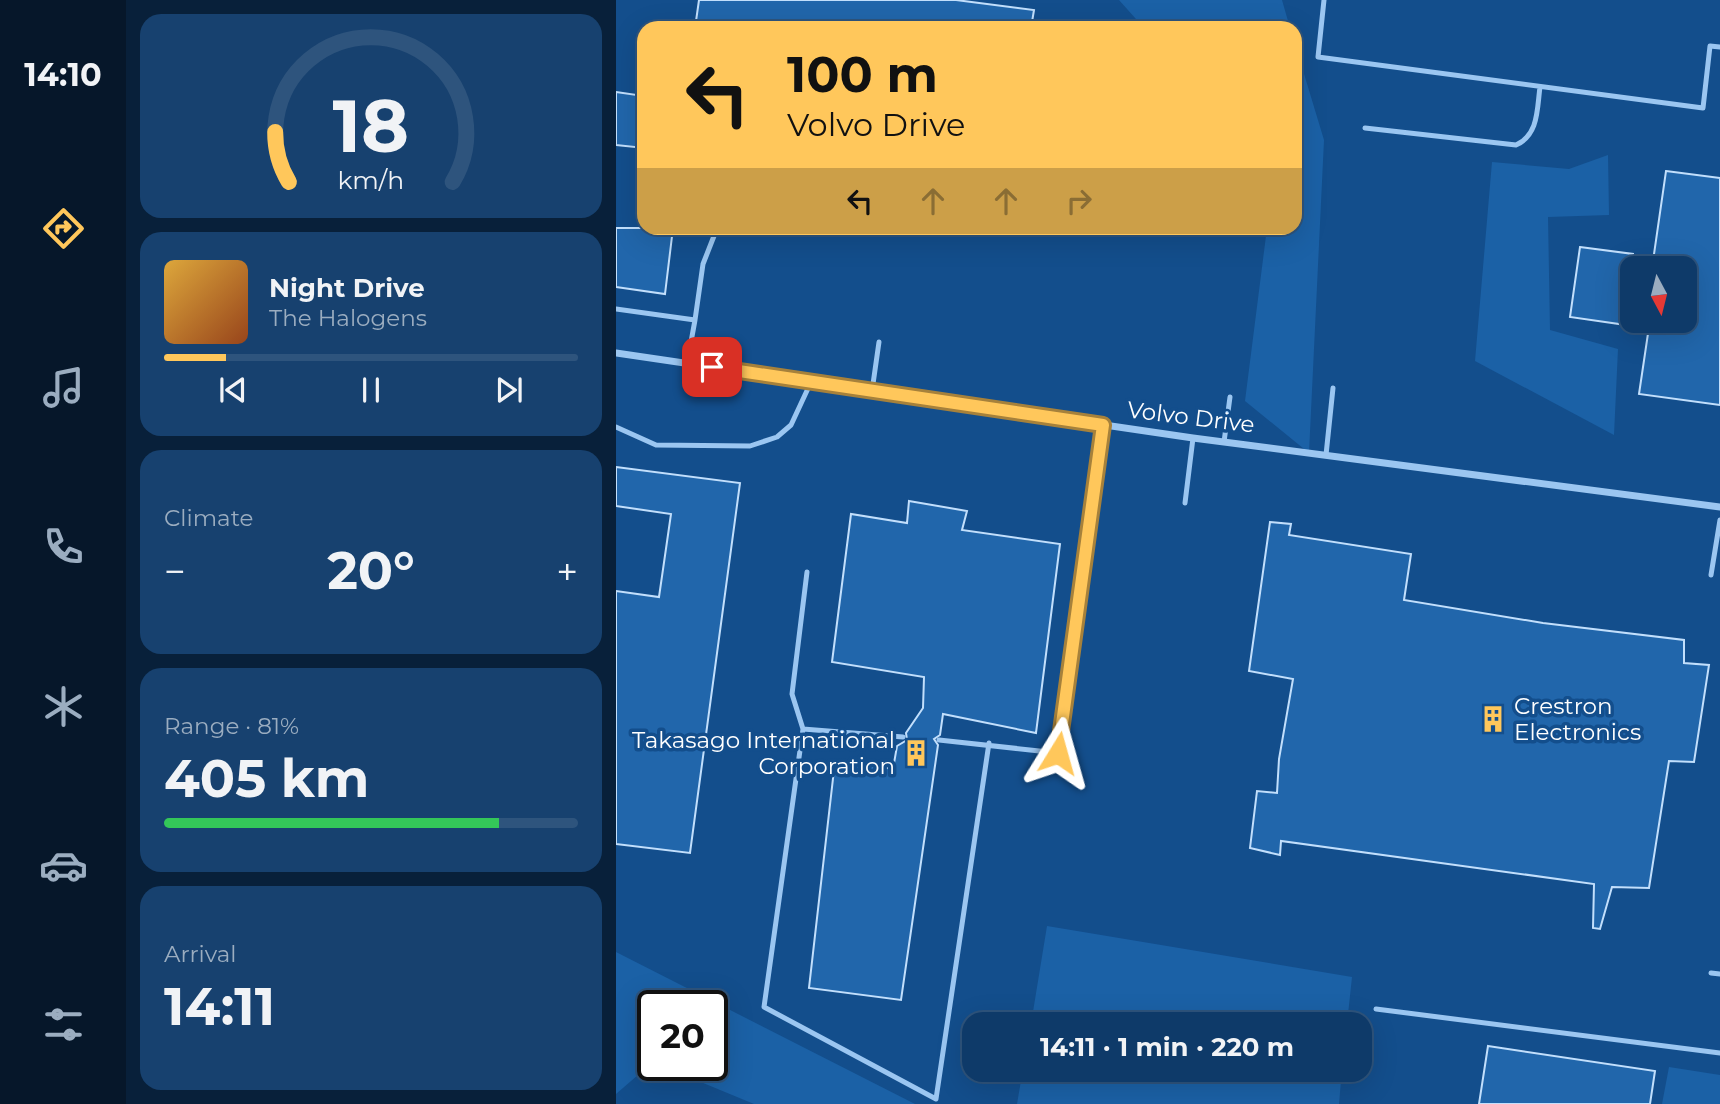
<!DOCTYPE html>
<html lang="en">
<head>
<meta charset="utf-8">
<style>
	body { margin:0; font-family:Montserrat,sans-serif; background:#17416f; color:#f1f3f6; height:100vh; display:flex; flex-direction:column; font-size:26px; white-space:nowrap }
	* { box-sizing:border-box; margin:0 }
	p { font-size:23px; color:#9badc0 }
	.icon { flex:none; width:38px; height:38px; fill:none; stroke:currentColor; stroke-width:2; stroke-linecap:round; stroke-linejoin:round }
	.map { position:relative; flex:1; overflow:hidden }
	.drawer { display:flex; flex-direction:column; gap:14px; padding:14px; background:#08203a; width:490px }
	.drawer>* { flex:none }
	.banner { position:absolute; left:21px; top:21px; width:665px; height:214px; border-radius:21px; box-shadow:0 7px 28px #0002,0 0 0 2px #2e547d; background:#ffc75b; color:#111; overflow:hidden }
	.needle { width:46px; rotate:173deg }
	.buttons { position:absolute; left:1004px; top:256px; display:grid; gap:14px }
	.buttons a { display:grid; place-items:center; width:77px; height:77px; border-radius:14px; background:#0e3a69; box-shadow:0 7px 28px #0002,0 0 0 2px #2e547d; font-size:35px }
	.speed { position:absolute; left:21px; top:990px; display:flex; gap:14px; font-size:35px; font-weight:700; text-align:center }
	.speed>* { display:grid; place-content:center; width:91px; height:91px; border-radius:50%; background:#0e3a69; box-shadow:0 7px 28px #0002,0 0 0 2px #2e547d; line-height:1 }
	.speed .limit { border:4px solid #111; border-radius:10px; background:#fff; color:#111 }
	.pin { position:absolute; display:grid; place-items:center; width:60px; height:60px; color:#fff; margin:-30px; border-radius:14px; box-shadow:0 4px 10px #0006 }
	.me { position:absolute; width:77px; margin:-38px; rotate:8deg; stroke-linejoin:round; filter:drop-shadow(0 0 5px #0008) }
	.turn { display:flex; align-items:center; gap:24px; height:147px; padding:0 35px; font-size:32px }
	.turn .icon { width:91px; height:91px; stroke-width:2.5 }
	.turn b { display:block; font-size:49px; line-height:60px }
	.lanes { display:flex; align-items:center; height:66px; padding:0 35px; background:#0003; justify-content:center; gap:35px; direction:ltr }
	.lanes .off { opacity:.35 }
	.big { font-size:52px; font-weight:700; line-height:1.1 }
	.drawer .card { flex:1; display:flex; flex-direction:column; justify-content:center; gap:10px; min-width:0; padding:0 24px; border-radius:21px; background:#17416f }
	.drawer .dial { align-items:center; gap:0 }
	.dial svg { height:182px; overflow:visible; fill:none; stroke:#2e547d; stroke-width:7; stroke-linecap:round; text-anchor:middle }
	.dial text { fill:#f1f3f6; stroke:none }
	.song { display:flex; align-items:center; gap:21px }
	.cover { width:84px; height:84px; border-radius:10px; background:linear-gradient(135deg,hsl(40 70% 55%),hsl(20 70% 35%)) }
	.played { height:7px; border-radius:4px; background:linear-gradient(90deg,#ffc75b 15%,#2e547d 15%) }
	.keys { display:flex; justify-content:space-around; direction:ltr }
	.heat { display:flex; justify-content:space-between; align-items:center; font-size:38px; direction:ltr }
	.charge { height:10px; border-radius:5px; background:linear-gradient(90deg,#34c759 81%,#2e547d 0) }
	.trip { position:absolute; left:346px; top:1012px; width:410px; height:70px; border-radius:21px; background:#0e3a69; box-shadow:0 7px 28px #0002,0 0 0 2px #2e547d; font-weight:700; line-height:70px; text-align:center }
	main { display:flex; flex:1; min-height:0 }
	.tabs { display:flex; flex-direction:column; width:126px; justify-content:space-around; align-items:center; background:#06172a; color:#9badc0 }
	.tabs .icon { width:49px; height:49px }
	.tabs .current { color:#ffc75b }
	.tabs b { font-size:32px; color:#f1f3f6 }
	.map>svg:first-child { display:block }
</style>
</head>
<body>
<main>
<nav class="tabs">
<b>14:10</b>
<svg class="icon current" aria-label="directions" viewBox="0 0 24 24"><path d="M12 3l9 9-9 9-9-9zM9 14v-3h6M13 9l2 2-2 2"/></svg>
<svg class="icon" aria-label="music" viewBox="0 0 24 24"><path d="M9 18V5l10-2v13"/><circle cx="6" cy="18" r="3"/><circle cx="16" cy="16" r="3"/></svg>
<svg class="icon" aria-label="phone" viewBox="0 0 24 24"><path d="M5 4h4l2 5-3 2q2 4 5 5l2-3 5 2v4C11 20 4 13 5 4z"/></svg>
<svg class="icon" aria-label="climate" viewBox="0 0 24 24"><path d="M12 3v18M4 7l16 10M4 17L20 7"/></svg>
<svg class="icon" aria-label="car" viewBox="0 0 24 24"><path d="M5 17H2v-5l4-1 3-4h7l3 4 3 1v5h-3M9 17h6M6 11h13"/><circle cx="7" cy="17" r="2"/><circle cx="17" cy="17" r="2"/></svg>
<svg class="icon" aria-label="filters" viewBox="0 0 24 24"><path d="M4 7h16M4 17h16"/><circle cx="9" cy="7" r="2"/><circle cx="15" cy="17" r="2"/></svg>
</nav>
<section class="drawer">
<div class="card dial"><svg viewBox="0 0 100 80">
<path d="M14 69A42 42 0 1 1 86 69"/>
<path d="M14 69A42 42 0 0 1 8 47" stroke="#ffc75b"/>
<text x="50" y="56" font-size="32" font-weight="700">18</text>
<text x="50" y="72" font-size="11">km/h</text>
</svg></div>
<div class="card">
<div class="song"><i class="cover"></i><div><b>Night Drive</b><p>The Halogens</p></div></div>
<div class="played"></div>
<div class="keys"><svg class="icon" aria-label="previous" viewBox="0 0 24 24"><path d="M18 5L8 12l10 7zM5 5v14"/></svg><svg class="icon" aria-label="pause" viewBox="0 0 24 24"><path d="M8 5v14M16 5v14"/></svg><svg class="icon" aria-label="next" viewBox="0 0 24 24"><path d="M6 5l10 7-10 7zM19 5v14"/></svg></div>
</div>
<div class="card"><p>Climate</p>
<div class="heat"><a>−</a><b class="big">20°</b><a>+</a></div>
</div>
<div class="card"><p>Range · 81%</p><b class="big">405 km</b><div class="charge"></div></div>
<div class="card"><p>Arrival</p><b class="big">14:11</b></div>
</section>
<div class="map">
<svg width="1104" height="1104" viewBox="0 0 1104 1104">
	<rect width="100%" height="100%" fill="#134e8c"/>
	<path fill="#1b61a6" d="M503,0H666L674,28H528Z
		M679,44L708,140L693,453L629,401L651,228H679Z
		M992,155L993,215L932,217L934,330L1002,349L998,435L859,361L876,162L953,169Z
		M431,926L736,977L731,1024H415Z
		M0,952L299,1104H138L46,1066H96V1006H37V1062L0,1094Z
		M1053,1067L1104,1075V1104H1046Z
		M407,1069H726L723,1104H401Z"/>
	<path fill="#2166ab" stroke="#c2dffc" stroke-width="2" d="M83,0H340L418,10L415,28H79Z
		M0,92L28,96V148L0,145Z
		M1050,171L1104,178V405L1023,394L1034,320H1069V268H1036Z
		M0,228H57L49,294L0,287Z
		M964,247L1017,254V326L954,317Z
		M0,467L124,483L74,853L0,844V591L43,597L55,514L0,506Z
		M293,501L351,511L346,530L444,544L420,733L327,714L324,735L318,739L322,745L285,1000L193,988L219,761L277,769L281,746L291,740L290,733L307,708L308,677L216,662L235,514L291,523Z
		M654,522L675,524L673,535L795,554L788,600L927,623L1068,640V663L1093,665L1078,762L1053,761L1033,888L996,887L984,929L977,928L978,884L665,841L664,855L634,848L641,791L661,793L663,759L677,679L633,671Z
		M872,1046L1039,1071L1034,1104H863Z"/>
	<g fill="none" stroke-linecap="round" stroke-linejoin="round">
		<path stroke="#9bc6f1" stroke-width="5" d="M708,0L702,57L1087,108L1094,46L1104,47
			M749,128L900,145C923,135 921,108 924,87
			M0,309L79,320L71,364
			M79,320L87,264L98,236
			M256,391L263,342
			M0,427L40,445L134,446L161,437L175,425L195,382
			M608,442L614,397
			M710,455L717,388
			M569,503L577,438
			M191,572L176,694L187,729L148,1007L320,1099L373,743
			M1095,575L1104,520
			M187,729L287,737
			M323,740L442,753L487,425
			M1095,973L1104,974
			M760,1009L1104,1053"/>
		<path stroke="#9bc6f1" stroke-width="7" d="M0,353L577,438L1104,507"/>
	</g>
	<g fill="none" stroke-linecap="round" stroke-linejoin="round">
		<defs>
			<path id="route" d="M96,367L487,425L442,753"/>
		</defs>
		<use href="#route" stroke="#a6813b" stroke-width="18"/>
		<use href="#route" stroke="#ffc75b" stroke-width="12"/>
	</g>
	<defs>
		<symbol id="building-bare" viewBox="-9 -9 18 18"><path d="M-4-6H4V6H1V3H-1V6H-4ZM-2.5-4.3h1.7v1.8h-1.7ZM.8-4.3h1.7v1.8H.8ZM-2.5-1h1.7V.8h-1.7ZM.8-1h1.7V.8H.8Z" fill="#ffc75b" stroke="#134e8c" stroke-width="2.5" paint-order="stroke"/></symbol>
	</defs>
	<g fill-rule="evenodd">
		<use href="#building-bare" x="858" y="700" width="38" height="38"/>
		<use href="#building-bare" x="281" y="734" width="38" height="38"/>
	</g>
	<g text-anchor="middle" stroke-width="7" stroke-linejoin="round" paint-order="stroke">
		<g font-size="23" fill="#fff" stroke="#134e8c">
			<text transform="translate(575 417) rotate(7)" y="8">Volvo Drive</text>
		</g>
		<g font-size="23" fill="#fff" stroke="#134e8c" text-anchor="start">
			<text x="898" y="714">Crestron<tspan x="898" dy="26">Electronics</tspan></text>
			<text x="279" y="748" text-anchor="end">Takasago International<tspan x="279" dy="26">Corporation</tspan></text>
		</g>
	</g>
</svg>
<div class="buttons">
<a><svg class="needle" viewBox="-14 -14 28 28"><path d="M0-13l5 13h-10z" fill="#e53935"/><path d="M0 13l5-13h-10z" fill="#9badc0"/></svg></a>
</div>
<div class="speed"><div class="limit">20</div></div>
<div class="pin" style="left:96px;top:367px;background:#d93025"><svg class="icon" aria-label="arrive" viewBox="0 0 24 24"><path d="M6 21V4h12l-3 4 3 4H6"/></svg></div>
<svg class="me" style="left:442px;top:753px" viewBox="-20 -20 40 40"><path d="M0-17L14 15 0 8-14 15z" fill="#ffc75b" stroke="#fff" stroke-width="4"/></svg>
<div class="trip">14:11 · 1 min · 220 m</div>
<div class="banner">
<div class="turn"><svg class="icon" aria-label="left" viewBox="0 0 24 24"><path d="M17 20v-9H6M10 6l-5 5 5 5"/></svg><div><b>100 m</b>Volvo Drive</div></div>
<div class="lanes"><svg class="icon" aria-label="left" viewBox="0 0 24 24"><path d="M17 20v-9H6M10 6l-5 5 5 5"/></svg><svg class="icon off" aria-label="ahead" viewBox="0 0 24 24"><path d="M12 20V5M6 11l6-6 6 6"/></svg><svg class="icon off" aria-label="ahead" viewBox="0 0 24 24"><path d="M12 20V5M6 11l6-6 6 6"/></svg><svg class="icon off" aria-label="right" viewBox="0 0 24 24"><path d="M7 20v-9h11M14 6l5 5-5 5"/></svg></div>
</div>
</div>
</main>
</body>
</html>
